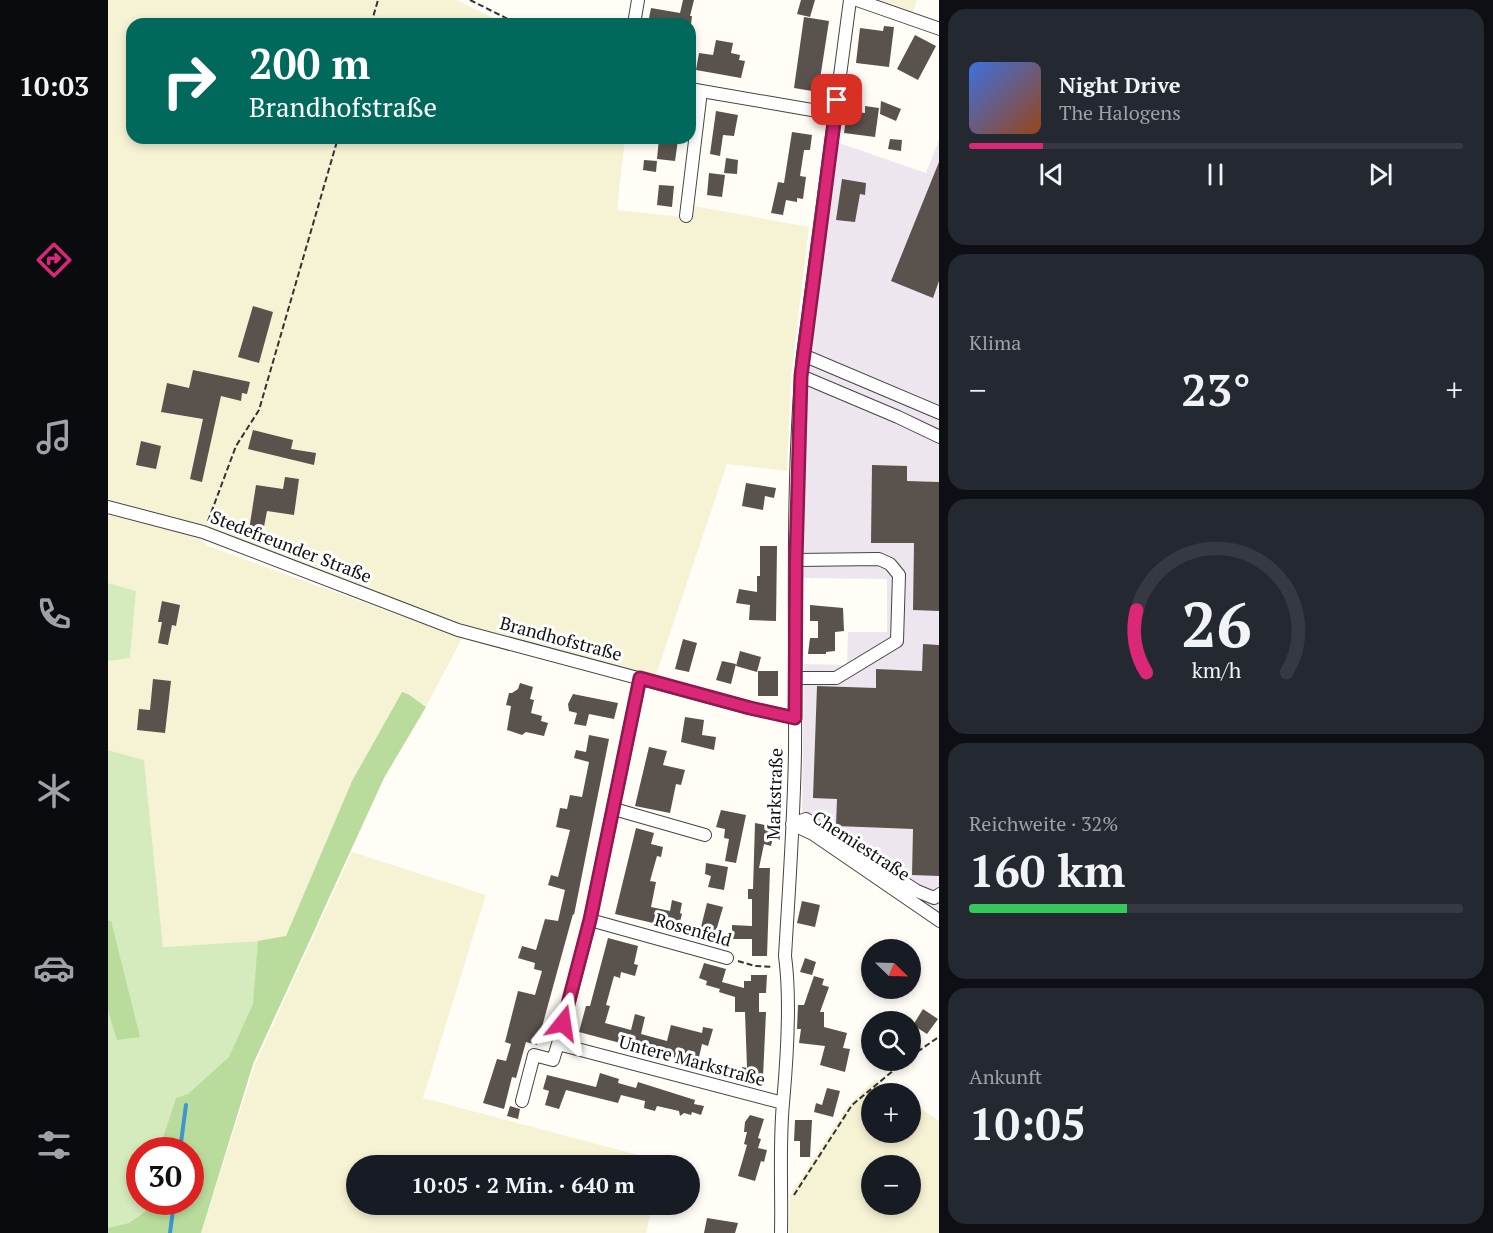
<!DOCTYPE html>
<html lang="de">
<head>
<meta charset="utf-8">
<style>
	body { margin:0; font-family:"PT Serif",serif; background:#242831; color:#f1f3f6; height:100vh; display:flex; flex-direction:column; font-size:22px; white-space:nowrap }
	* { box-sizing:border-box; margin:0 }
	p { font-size:20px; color:#9ea1a6 }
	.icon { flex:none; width:33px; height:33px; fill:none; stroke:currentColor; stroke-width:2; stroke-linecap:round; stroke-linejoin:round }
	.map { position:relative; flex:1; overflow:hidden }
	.details { display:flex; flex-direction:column; gap:9px; padding:9px; background:#0d0f14; width:554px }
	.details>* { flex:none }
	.guide { position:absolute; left:18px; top:18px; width:570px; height:126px; border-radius:18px; box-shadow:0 3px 9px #0003; background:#00695c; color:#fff; overflow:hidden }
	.needle { width:39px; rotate:113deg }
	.fabs { position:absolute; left:753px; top:939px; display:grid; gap:12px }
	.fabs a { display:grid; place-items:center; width:60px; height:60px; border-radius:50%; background:#171b24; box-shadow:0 3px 9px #0003; font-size:30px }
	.speed { position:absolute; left:18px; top:1137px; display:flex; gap:12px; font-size:30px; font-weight:700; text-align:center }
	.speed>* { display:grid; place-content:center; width:78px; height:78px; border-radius:50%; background:#171b24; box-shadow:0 3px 9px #0003; line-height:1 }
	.speed .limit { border:9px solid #d22; background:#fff; color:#111 }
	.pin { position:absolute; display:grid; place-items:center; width:51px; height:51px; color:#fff; margin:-26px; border-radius:12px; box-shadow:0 3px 9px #0006 }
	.me { position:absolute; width:66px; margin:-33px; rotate:15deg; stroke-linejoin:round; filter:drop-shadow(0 0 4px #0008) }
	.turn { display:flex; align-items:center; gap:21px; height:126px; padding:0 24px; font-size:27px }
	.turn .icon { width:78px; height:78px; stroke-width:2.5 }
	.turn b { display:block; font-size:42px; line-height:51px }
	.big { font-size:45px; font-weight:600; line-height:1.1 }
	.details .tile { flex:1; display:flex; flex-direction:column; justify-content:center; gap:9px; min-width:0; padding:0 21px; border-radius:18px; background:#242831 }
	.details .dial { align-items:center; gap:0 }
	.dial svg { height:156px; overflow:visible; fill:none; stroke:#363941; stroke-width:7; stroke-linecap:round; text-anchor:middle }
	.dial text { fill:#f1f3f6; stroke:none }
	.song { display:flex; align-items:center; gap:18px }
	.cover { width:72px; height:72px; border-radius:9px; background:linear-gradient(135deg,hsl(220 70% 55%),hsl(20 70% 35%)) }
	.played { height:6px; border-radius:3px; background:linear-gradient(90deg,#db2777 15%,#363941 15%) }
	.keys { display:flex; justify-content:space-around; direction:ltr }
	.heat { display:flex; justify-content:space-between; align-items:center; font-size:33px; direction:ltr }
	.charge { height:9px; border-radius:4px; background:linear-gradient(90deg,#34c759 32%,#363941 0) }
	.trip { position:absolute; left:238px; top:1155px; width:354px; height:60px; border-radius:30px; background:#171b24; box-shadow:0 3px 9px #0003; font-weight:600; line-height:60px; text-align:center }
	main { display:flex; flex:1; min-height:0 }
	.dock { display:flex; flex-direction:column; width:108px; justify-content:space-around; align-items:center; background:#090b0e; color:#9ea1a6 }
	.dock .icon { width:42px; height:42px }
	.dock .current { color:#db2777 }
	.dock b { font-size:27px; color:#f1f3f6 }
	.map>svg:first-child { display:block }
</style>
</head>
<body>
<main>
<nav class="dock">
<b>10:03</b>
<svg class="icon current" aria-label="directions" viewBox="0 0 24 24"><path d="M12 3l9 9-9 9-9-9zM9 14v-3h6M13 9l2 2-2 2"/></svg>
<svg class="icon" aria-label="music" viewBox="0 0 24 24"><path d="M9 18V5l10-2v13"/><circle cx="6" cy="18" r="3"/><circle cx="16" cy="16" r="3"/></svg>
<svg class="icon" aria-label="phone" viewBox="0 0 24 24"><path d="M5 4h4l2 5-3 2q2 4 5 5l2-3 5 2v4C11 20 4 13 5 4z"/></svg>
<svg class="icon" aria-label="climate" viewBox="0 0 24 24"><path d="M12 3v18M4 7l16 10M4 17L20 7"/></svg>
<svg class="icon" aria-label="car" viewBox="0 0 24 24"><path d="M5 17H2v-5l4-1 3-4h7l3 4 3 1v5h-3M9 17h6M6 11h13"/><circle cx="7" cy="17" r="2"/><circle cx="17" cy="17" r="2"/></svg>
<svg class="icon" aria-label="filters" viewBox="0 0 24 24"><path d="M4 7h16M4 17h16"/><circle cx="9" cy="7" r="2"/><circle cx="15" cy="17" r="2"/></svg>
</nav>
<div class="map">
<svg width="832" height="1233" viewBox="0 0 832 1233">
	<rect width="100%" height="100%" fill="#fffdf5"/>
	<path fill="#eee6ef" d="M831,140V915L694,818L696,664L739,665L740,632H779V579L695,578L697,415L703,341L731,143L818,173Z"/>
	<path fill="#f6f3d4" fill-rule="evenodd" d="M0,0H349L397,24H24V138H517L509,210L585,218L586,206L701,227L683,377L679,471L619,464L548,675L352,625L100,527L0,499Z
		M772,0H809L805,12Z
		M0,513L91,538L100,546L354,638L318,707L300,694L294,692L244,781L178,936L150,941L55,947L36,760L0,750V661L22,657L28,591L0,583Z
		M244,852L378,895L315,1098L553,1161L552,1166H249V1204L544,1205L538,1233H93L147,1064Z
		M768,1079L790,1093L764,1094V1132H802L803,1102L831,1121V1233H681L682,1195L741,1104ZM764,1166H802V1204H764Z"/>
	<path fill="#d5ebbd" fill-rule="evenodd" d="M0,583L28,591L22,658L0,661Z
		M0,750L36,760L55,947L150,941L178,936L210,923L145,1064L91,1233H0ZM32,1150H82V1202H32Z"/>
	<path fill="#b9dc9c" d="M294,692L300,694L318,707L276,778L145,1064L93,1233H0V1228L21,1223L37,1212L39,1202H82V1150H51L68,1098L80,1094L121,1057L145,1004L150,941L178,936L244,781Z
		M0,921H3L32,1037L9,1040L0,1011Z"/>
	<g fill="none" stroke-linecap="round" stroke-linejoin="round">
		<path stroke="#3f96cf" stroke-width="4" d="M72,1150L78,1105
			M62,1233L66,1202"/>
	</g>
	<path fill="#5a524d" d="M575,0H586L582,16H584L583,24L540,23L543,8L572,13Z
		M693,0H707L702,17L689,14Z
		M696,17L721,21L710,92L686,88Z
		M776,26L786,27L781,67L748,63L752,28L775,31Z
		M807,35L828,46L810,80L789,69Z
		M608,40L625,43L623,53L632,55L631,60L637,61L633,78L588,70L591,53L605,55Z
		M773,101L793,109L788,121L772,114Z
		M757,106L771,108L767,137L736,133L739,111L757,113Z
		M608,111L630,115L626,136L615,135L612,156L602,154Z
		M684,132L704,135L702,150H696L692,176L698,177L695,199L689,198V202L678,200L675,215L663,213L670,182L676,183Z
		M551,138L570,140L567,161L549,159Z
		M782,139L794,140L793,151L780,149Z
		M618,158L630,160L629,174L616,173Z
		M536,160L549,161L548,172L535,170Z
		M831,162V281L825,298L783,281Z
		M601,173L617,175L614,197L599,195Z
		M734,179L758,183L757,195L752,194L747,222L728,220Z
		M551,185L566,186L564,207L549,205Z
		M145,306L165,312L151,363L130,357Z
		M85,370L142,382L139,394L134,393L133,401L113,396L94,482L82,479L95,419L53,412L59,383L81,388Z
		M145,430L185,440L183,449L208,453L206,465L140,449Z
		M33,441L53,446L48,469L28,465Z
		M764,465L799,466V481L831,482V611L805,610L806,543H763Z
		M177,477L191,479L186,515L159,511L155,532L141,530L148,485L175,489Z
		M638,483L668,488L666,498L657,496L655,510L634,506Z
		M652,546H669L668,621L641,620L642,605L628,603L631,589L649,592V576H652Z
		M54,601L72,605L68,626L64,625L60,645L50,643L54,622H50Z
		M702,605L735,608L736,631L727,632V651L718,652V654H700L702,638H710V621H702Z
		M575,639L589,643L581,672L567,669Z
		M815,644L831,645V876L804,875L805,829L728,826L729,799L705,798L709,686L768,688V669L814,671Z
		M632,651L653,657L649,672L628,666Z
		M614,661L628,664L623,684L608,680Z
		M650,671H670V696H650Z
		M45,679L63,681L57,733L29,730L31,709L42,710Z
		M412,683L425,687L422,699L426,700L423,713L434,716L433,721L440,723L436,736L418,732L414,735L399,730L403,706L398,705L401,693H404L410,689Z
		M465,694L510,703L506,719L481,714L478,726L466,724L469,713L461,711L460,704Z
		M577,717L596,720L594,735L608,737L606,750L573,742Z
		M481,735L501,739L466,915L465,914L429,1045L418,1042L408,1078L404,1077L396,1109L375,1103L389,1059L398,1061L403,1044L397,1042L410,991L427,995L434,971L426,969L427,963L410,958L414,946L428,950L437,919L450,921L457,890L440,885L443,875L450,877L462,830L448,827L452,808L459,809L462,795L474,797L481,762L466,758L468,750L478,752Z
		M541,747L559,751L555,765L577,770L573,785L568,784L562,813L527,806Z
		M613,810L638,815L628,863L617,861L621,839L616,838L617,829L608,827Z
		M647,823L667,827L663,846L656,844L651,868H662L659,956H644V939H624V925L644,926V899H640V889H645Z
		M528,828L546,833L543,844L555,847L553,857L549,856L542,881L548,882L543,907L562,911L564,900L574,903L572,913L574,914L570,929L507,914Z
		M598,863L620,867L616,890L600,887L603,876L597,874Z
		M694,901L712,905L707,927L689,923Z
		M599,903L615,907L608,931L593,927Z
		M500,938L530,946L526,964L530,965L527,976L513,972L512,978L506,976L498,1005L502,1006L497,1023L523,1030L527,1014L537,1017L533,1034L559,1041L563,1025L594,1033L595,1027L605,1029L600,1046L594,1044L591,1057L589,1056L587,1063L471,1032L478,1006H482Z
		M697,958L708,962L704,975L692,972Z
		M596,963L618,969L612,989L598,985L599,981L591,978Z
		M643,975H659L658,993H651V1012H658L655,1077H634V1067L639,1068L637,1012H627V997L611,992L614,982L636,988V981H643Z
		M706,976L716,979L714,985L721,987L712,1012H716V1027L739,1033L735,1048L742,1049L737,1072L712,1065L717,1046L691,1043L693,1029H689L690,1005H696Z
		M815,1009L830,1019L819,1034L805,1025Z
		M492,1073L511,1079L510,1083L528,1088L530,1082L587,1100L586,1104L596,1106L593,1115L584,1112L583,1115L576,1113L572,1116L571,1111L549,1106L547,1111L536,1108L537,1101L513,1095L510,1103L458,1090L451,1109L437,1105L441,1091L435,1089L439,1075L488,1087Z
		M719,1088L732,1091L725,1117L706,1112L708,1103L714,1105Z
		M402,1106L412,1109L410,1119L399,1116Z
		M642,1115L656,1119L650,1138L653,1139L650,1148L659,1150L656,1162L653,1161L647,1181L630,1176L639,1145L636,1144L639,1132H636L637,1122Z
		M687,1120H704L702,1157H692V1141H686Z
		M599,1218L630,1223L627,1233H596Z"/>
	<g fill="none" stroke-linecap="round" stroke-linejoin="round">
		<defs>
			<path id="minor" d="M749,0L832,29
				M526,24L530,0
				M582,89L727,114
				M578,216L593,91
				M695,355L832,413
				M693,376L790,417L832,437
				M0,507L95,532L350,630L642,708L687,718
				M532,678L482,920L450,1044L675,1103
				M687,678H728L789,641L791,575L782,564L771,559L688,560
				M506,809L597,835
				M684,824L705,834L832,921
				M684,824L698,819L809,891L826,898L832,894
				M482,920L619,958
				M414,1101L426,1055L445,1060L450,1044
				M673,1233C674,1190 671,1146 675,1103C679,1059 683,1000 677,956C681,888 686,819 687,751C688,620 683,487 695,355L742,0"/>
		</defs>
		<use href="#minor" stroke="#444" stroke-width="14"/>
		<path stroke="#333" stroke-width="2" stroke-dasharray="6 3" stroke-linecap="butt" d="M362,0L410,24
			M263,24L270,0
			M100,521L128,446L151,410L230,138
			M630,961L647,966L665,967
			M802,1057L832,1036
			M686,1195L744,1105L798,1060"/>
		<use href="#minor" stroke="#fff" stroke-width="12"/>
	</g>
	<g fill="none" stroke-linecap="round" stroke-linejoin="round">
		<defs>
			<path id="route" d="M455,1023L482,920L532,678L642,708L687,718L688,560L693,376L729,100"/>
		</defs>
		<use href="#route" stroke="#8e194d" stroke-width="15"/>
		<use href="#route" stroke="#db2777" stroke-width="10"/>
	</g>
	<g text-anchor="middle" stroke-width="6" stroke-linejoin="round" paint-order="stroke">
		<g font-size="18" fill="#111" stroke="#fff">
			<text transform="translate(183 547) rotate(21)" y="6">Stedefreunder Straße</text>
			<text transform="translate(453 639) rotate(15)" y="6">Brandhofstraße</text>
			<text transform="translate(667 794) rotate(-88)" y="6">Markstraße</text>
			<text transform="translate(753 846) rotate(33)" y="6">Chemiestraße</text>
			<text transform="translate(585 930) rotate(16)" y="6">Rosenfeld</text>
			<text transform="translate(584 1061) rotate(15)" y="6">Untere Markstraße</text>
		</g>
	</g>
</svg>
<div class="fabs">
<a><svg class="needle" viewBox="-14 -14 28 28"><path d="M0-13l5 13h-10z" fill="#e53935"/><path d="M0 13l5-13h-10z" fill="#9ea1a6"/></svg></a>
<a><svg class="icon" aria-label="search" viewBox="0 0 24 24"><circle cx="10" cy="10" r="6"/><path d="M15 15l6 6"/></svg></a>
<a>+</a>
<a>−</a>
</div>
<div class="speed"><div class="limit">30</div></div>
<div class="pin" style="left:729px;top:100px;background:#d93025"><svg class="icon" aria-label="arrive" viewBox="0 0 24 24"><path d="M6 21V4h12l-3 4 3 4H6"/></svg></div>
<svg class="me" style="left:455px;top:1023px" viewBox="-20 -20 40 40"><path d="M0-17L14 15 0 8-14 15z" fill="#db2777" stroke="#fff" stroke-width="4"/></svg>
<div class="trip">10:05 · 2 Min. · 640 m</div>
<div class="guide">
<div class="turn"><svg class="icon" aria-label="right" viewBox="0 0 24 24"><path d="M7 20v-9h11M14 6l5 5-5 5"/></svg><div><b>200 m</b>Brandhofstraße</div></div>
</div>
</div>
<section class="details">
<div class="tile">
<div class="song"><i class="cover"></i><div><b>Night Drive</b><p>The Halogens</p></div></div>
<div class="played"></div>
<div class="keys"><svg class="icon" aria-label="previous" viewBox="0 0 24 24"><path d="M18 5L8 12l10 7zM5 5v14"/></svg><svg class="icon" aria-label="pause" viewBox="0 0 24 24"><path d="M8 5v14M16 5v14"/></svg><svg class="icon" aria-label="next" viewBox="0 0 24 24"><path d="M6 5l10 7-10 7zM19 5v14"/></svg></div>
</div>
<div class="tile"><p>Klima</p>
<div class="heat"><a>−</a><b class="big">23°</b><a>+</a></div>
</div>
<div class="tile dial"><svg viewBox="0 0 100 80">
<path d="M14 69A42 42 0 1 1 86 69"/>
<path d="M14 69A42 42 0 0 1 9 37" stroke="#db2777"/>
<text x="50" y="56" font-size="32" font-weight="700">26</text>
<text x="50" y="72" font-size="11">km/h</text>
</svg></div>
<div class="tile"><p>Reichweite · 32%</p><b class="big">160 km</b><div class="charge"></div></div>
<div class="tile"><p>Ankunft</p><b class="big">10:05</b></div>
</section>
</main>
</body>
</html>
